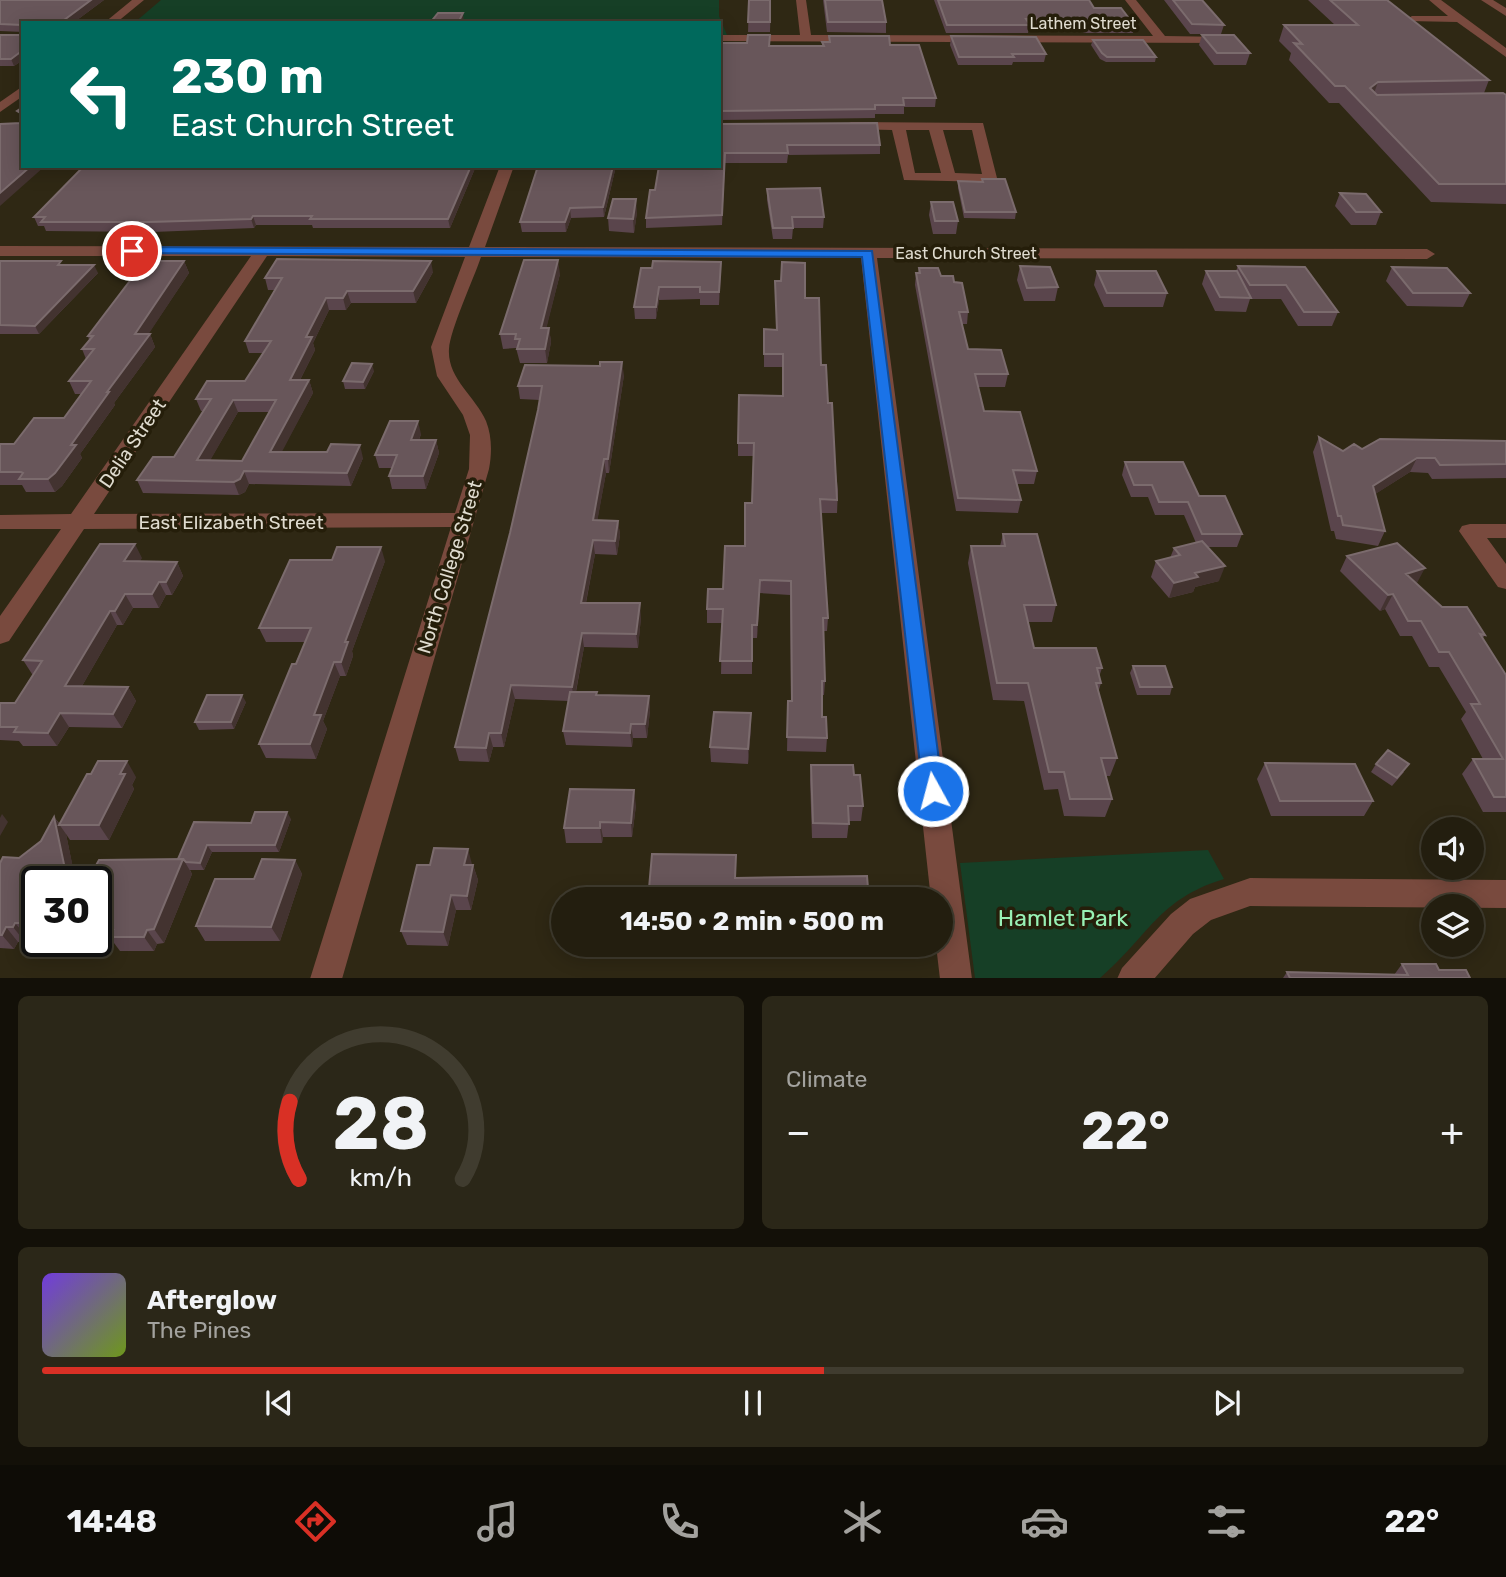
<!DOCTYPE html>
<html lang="en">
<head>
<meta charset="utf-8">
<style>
	body { margin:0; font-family:Rubik,sans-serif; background:#2b2718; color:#f1f3f6; height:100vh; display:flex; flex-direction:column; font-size:26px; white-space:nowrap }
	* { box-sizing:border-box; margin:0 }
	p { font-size:23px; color:#a3a29e }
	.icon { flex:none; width:38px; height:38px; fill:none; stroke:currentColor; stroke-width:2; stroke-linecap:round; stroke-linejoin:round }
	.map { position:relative; height:978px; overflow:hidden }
	.drawer { display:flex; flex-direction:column; gap:18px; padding:18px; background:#131008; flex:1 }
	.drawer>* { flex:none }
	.banner { position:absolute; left:21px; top:21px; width:700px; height:147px; border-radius:0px; box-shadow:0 4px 18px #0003,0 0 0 2px #403c2f; background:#00695c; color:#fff; overflow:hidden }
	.buttons { position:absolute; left:1421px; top:817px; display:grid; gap:14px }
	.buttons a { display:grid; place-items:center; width:63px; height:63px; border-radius:50%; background:#231e0f; box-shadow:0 4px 18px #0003,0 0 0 2px #403c2f; font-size:35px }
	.speed { position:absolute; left:21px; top:866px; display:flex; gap:14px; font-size:35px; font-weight:700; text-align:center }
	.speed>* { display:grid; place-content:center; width:91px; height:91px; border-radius:50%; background:#231e0f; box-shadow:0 4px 18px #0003,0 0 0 2px #403c2f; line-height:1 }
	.speed .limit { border:4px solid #111; border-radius:10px; background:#fff; color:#111 }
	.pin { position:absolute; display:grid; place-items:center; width:60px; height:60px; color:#fff; margin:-30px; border:4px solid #fff; border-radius:50%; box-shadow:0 2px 7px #0007 }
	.me { position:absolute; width:77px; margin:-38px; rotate:353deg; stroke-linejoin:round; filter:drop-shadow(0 0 5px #0008) }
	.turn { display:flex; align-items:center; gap:24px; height:147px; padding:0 35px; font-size:32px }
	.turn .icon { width:91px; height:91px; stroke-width:2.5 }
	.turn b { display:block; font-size:49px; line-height:60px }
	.big { font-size:52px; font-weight:700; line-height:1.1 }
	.drawer .tile { flex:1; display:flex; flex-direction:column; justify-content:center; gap:10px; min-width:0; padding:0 24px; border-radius:10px; background:#2b2718 }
	.drawer .dial { align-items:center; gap:0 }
	.dial svg { height:182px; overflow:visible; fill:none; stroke:#403c2f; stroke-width:7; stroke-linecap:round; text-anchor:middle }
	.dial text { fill:#f1f3f6; stroke:none }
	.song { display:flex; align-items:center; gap:21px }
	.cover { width:84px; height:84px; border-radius:10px; background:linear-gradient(135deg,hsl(260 70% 55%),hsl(80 70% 35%)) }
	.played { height:7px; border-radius:4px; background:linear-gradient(90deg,#d93025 55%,#403c2f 55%) }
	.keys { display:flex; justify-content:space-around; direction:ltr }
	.heat { display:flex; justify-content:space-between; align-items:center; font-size:38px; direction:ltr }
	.drawer .tiles { flex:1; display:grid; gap:18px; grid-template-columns:1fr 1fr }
	.tile:last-child { grid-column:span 2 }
	.trip { position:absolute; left:551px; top:887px; width:402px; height:70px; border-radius:35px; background:#231e0f; box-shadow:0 4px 18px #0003,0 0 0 2px #403c2f; font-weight:700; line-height:70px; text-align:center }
	.menu { display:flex; height:112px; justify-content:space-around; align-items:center; background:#0e0c06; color:#a3a29e }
	.menu .icon { width:49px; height:49px }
	.menu .current { color:#d93025 }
	.menu b { font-size:32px; color:#f1f3f6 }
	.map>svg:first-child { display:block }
</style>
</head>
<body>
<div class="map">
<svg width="1506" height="979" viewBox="0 0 1506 979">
	<rect width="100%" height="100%" fill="#2f2814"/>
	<path fill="#163f26" d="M161,0H719V16L727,35H719V23H134Z
		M1208,850L1224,879C1158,899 1148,937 1100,978H975L960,863Z"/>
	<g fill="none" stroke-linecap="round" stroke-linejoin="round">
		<path fill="#794a3e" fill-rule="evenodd" d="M132,0H144L116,23H104Z
			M796,0H806L811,35L1153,36L1125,0H1136L1165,36L1228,37L1234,40L1228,43L719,41V35H800Z
			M1429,0H1441L1506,48V57L1457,22L1408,21L1407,19L1412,16H1448Z
			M1481,0H1493L1506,8V16Z
			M23,86V96L0,112V102Z
			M851,122L983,123L997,178L990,182L904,180L892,130L846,129L844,126ZM906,130H929L941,173H915ZM943,130H972L982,174L955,173Z
			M500,166H514L485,247L1427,249L1435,254L1427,259L877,258L972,979H940L936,945H942V900H931L861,258L481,257C474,278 450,330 449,349C447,378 475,396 486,421C492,436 492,453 489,469L342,979H310L451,527L84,529L9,641L0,644V616L61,529H0V515L71,514L251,256H0V246L469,247ZM267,256L465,257L431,347L437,376L463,415L470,435L469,469L455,513L94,514Z
			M1470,524H1506V538H1487L1506,564V589L1498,587L1459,531L1462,526Z
			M1250,878L1506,880V908L1250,906L1211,920L1193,934L1154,979H1117L1122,968L1171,914L1190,899Z"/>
	</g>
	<path fill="#5a454c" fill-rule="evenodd" d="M0,0H104L73,23H23V60L14,66H0V35H20L23,32L0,31Z
		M749,0H771L770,32H748Z
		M823,0H882L886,22V33L827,32Z
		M934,0H1089L1094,8L1134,25L1133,33H1084L1079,26L1029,27L1028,33H946Z
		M1164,0H1202L1224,25L1221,34H1190Z
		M1308,0H1387L1489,80L1484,93L1506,95V204L1431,202L1339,103H1329L1289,60L1291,53L1279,41L1284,25H1335Z
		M1202,35L1250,53L1246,65H1214L1199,45Z
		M829,36L890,45L936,98L935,107H904V114H875V118L719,120V43L769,46H822V42H829Z
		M951,36L1046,54L1044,62H1013L1012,65H958L950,45Z
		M1093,40L1156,57L1155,62H1106L1100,59L1091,45Z
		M719,124L880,145V154L788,155L787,163H725L722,225L646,228V218L655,190Z
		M72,166H476L450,228H313L312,225H256L254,228L153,232L46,231L44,226H38L34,217L84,167Z
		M538,166H616L604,217L571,218L566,232H522L520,222Z
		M982,179L1016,212L1015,219L964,218L958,188V181L982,182Z
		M767,189L824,217L823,228H793L792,239H773L767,200Z
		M1340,193L1381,212L1376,225H1351L1335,206Z
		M931,202L958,221L956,234H933L929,215Z
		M637,212L634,233L609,231L608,218Z
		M0,261L63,265L98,273L39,334H0Z
		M184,261L189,273L148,334H150L155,347L114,403L115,405L80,454L82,458L62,486L55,492H26L22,485H0V444H14L64,418L81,394H75L69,381L86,359L82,349L89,340L88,336Z
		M721,262L719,305H700V299L659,300L656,319H635L634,307L652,268Z
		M1020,266L1058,287L1055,301H1024L1017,280Z
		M1238,266L1305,267L1338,312L1332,326H1298L1281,299H1250L1246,312L1215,311L1202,284L1206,271H1236Z
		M1392,267L1470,293L1463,307L1407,306L1386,281Z
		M919,268L954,282L968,312L967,324H962L968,349L1008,374L1005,387H978L984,411L1037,471L1034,484H1017L1021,500L1018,513L956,511L915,285L916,273H918Z
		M1097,271L1167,293L1163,307H1104L1094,285Z
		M433,272L416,303H351L346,310H329L313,343L315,350L300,380H309L313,393L281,452L363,458L351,486L249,484L245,492L239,495L143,493L137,480L174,457L203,411H201L196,399L245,381L263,353H249L245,341L275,290H268L265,278ZM238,412H269L242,461L210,460Z
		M560,274L546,328H549L551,342L547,363H520L516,348L503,349L500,334Z
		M775,281L805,298L821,365L828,403L838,490L837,513H821L828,618L827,631H823L825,681L824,695H822V717L827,738L826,752L787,751L788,701H791L790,595L760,593L757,638H752V674H721L722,623H707V609L723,589L745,546L752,503L753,456H738V443L783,396L782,367H764V329L777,330Z
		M374,371L365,389H345L343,381Z
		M624,375L609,473H606L597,521H618L620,535L617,555L595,554L586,603L641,617L638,648L584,647L576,692L597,695L649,696L650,710L647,738H633L632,747L566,745L563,731L569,701L515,699L504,747H493L489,762L459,761L455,747L510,533L540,400L520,399L518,386Z
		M421,434L419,440H436L439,453L426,489H392L389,476L392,468H379L375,455Z
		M1319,437L1343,451L1506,441V478L1432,479L1428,473L1410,472L1375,494L1385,531L1378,546L1336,539L1334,531H1331L1313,452Z
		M1125,462L1199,496L1242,534L1237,547H1207L1219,581L1195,587L1193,592L1169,598L1151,577L1156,561L1170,558L1174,548L1196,543L1184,515H1155L1148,497H1131L1122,475Z
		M1003,534L1056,605L1052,622H1028L1034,648L1102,668L1099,677L1101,683L1098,693L1117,758L1110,776H1105L1112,799L1105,817L1064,816L1058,789L1044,790L1024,701L993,700L968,563L971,546H1000Z
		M1347,556L1416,583L1442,607L1485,635L1482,639L1506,675V812H1483L1462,774L1473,759H1483L1461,719L1466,712L1439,667H1429L1412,636H1400L1385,609L1380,611L1340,571Z
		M142,558L139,562H177L183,576L172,595H166L159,608H133L123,625H117L82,686L128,687L136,701L122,728L69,727L57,746H23L19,741L0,740V703H15L33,674H32L23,660Z
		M385,561L352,651L353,656L346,676H340L323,721L327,729L316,759L266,758L259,744L305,642H266L259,628Z
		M1133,666L1172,687L1170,695H1137L1130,673Z
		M246,702L234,729L199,730L195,722Z
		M751,728L748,764L711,762L710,747Z
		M1265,763L1373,801L1364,816H1271L1257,779Z
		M1376,764L1404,772L1392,786L1371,772Z
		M811,765L854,775L863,806L861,821H849L847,838H812L810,780Z
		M136,777L132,785L134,789L109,840H70L66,834L73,869H94L178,859L251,823L291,819L279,852H212L204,870H190L192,874L164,943L157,944L154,951H120L114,943L77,942H96V882H37V937H27L25,942H18L14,949L0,948V863L19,858L41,841L54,817L60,824Z
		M636,805L632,837H603L602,843H566L564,828Z
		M295,860L302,874L280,941H205L196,926L254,879Z
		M472,864V865H473L478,880L471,910H456L448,946L407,945L401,931Z
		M1402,964L1439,970L1470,978H1283L1287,972L1394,975Z"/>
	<path fill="#433330" d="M91,0H104L73,23H60Z
		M463,13L464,23H458Z
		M23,50V60L14,66L11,59Z
		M1378,82L1372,99L1370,88Z
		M31,166H45L0,206V193Z
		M471,166H476L450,228L448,219Z
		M613,166H616L604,217L603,207Z
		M636,199L637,212L634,233L633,219Z
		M570,208L571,218L566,232L565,222Z
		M253,216L256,225L254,228L251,219Z
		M558,260L560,274L543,342L541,328Z
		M184,261L189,273L140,347L135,334Z
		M431,261L433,272L416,303L413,291Z
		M721,262V274L719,305V292Z
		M94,265L98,273L39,334L35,326Z
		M659,287V300L656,319V307Z
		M347,291L351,303L346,310L343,298Z
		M326,298L329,310L313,343L315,350L294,392L290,380L306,337Z
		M549,328L551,342L547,363L545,349Z
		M150,334L155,347L114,403L115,405L80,454L82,458L62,486L55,492L48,479L107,392Z
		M622,362L624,375L609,473L608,459Z
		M372,364L374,371L365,389L363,382Z
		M309,380L313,393L275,465L270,452Z
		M233,400L238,412L203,473L197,460Z
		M418,421L421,434L414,453L411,440Z
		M436,440L439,453L426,489L423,476Z
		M360,445L363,458L351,486L347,473Z
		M1417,458L1410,472L1366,500L1373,486Z
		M604,459L606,473L595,534L593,520Z
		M244,471L249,484L245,492L239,495L234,482Z
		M618,521L620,535L617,555L615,541Z
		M593,540L595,554L583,617L581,603Z
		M135,544L142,558L131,575L124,561Z
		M381,547L385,561L352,651L353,656L346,676L341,662L345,642Z
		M177,562L183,576L172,595L166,582Z
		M1225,566L1219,581L1195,587L1193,592L1169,598L1174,583L1195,573Z
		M1425,568L1417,583L1406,574Z
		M760,580V593L757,638V625Z
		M159,582L166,595L159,608L152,594Z
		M125,594L133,608L123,625L115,611Z
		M1393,594L1385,609L1380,611L1388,595Z
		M640,603L641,617L638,648L636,634Z
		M110,611L117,625L74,700L65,686Z
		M582,633L584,647L574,701L572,687Z
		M334,662L340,676L323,721L327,729L316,759L310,744L314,715Z
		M511,685L515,699L504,747L501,733Z
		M128,687L136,701L122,728L113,714Z
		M242,695L246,702L234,729L231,722Z
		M649,696L650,710L647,738L645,724Z
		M60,713L69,727L57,746L48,733Z
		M751,713V728L748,764V749Z
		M631,724L633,738L632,747L630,733Z
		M489,733L493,747L489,762L486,748Z
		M127,761L136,777L132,785L134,789L109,840L99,825L120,774Z
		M634,790L636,805L632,837L631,823Z
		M287,812L291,819L279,852L275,845Z
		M2,814L8,822L0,836V818Z
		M54,817L66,834L76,882L65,869Z
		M600,822L603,837L602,843L600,828Z
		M207,845L212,852L204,870L200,863Z
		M468,849L472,864L468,880L464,865Z
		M183,859L192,874L164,943L154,929Z
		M295,860L302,874L280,941L271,927Z
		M473,865L478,880L471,910L467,896Z
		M451,895L456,910L448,946L443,932Z
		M15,923L27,937L25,942L13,927Z
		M6,927L18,942L14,949L2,935Z
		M147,930L157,944L154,951L144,937Z"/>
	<path fill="#68565a" stroke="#7b6b6d" stroke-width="2" fill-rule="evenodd" d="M0,0H91L60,23H23V50L11,59H0V35H20L23,33L22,25L0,24Z
		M749,0H770V22H748Z
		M825,0H882L886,22H828Z
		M938,0H1089L1094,8H1121L1134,25H1085L1081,18L1026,19L1030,25H947Z
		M1173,0H1202L1224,25L1192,24Z
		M1330,0H1387L1489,80L1378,82L1370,88L1377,95L1503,93L1506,95V184H1439L1345,86H1335L1294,43L1302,44L1284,25H1358Z
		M438,13H463L458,23H430Z
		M748,35H770L769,46H824L822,42H830L829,36H889L890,45H919L936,98H903L904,105H875V109L719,111V43H747Z
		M1202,35H1234L1250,53H1217Z
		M951,36L1036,37L1046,54H1012L1014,57H959Z
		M1093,40H1143L1156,57H1107L1102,53Z
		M23,107V166H31L0,193V124L21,123L22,114L17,111Z
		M877,123L880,145H787L788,153H725L722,215L646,218L650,190H655L659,166H719V124Z
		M84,166H471L448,219H310L312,216H253L251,219L149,222H41L45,217H34Z
		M538,166H613L603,207L570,208L565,222H520Z
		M982,179H1005L1016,212H965L958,181L983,182Z
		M820,188L824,217H792L793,228H773L767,189Z
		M1340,193L1366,194L1381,212H1356Z
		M613,199H636L633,219L608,218Z
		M931,202H953L958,221H935Z
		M277,259L431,261L413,291H347L343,298H326L306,337H312L290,380H309L270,452H327L331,444L360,445L347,473L244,471L240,479L234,482L137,480L153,457H174L211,399H196L207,381H245L271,341H245L282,278H265ZM233,400H276L242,461L197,460Z
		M524,260H558L541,328H549L545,349H517L520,339H515L516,334H500Z
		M0,261H61L58,265H94L35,326L0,325Z
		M145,261H184L135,334H150L107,392H109L71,445H76L55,473L48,479H19L23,473L21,472H0V444H14L34,418H64L91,381H69L94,349H82L93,336H88Z
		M653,261L721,262L719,292H700V287H659L656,307H634L641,268H652Z
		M782,262L805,263V298H819L821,365H826L828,403H832L837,500L820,499L828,618H823L825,681H822V717H826L827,738L787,737L788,701H792L791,581L760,580L757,625H752V661H720L723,609H707L708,589H723L725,546H745V503H752L754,443H738L739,395L783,396V354H764V329L777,330L775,281H781Z
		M1020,266L1050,267L1058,287L1027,288Z
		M1238,266L1305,267L1338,312H1304L1286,285H1250Z
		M1392,267L1447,268L1470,293H1413Z
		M919,268H938L941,276H953L954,282L962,283L968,312H959L968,349L1001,350L1008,374H975L984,411L1020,412L1037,471L1013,470L1021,500L958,498L916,273H920Z
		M1097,271H1156L1167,293H1107Z
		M1206,271H1237L1251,298L1220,297Z
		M600,362H622L608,459H604L593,520L618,521L615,541L593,540L581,603H640L636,634L582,633L572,687L511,685L501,733H489L486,748L455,747L510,533L538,410L542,386H518L525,365L600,366Z
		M352,363L372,364L363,382L343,381Z
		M390,421H418L411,440H436L423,476H389L397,455H375Z
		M1319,437L1343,451L1354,444L1362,449L1380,439L1506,441V464L1440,465L1435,458H1417L1373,486L1385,531L1343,525L1341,516H1338Z
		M1125,462H1183L1199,496H1225L1242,534H1202L1188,502H1159L1152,485H1134Z
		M1003,534H1037L1056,605H1024L1034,648H1096L1102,668H1097L1101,683H1096L1117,758H1101L1112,799H1070L1064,772H1049L1028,683H997L971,546H1005Z
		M1202,541L1225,566L1195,573L1198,577L1174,583L1156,561L1180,555L1174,548Z
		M1397,543L1425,568L1406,574L1442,607H1467L1485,635L1480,634L1506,675V797H1494L1473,759H1503L1471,704H1480L1449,652H1439L1421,621H1408L1393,594L1388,595L1347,556Z
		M100,544H135L124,561L177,562L166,582H159L152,594H125L115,611H110L65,686L128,687L113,714L60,713L48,733L14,732L17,727H0V703H15L42,661L23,660Z
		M337,547H381L345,642H348L341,662H334L314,715H321L310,744H259L292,664H296L311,628H259L290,560H332Z
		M1133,666H1165L1172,687H1140Z
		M570,692H597L596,695L649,696L645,724H631L630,733L563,731Z
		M207,695H242L231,722H195Z
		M714,712L751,713L748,749L710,747Z
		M1388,750L1409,764L1397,778L1376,764Z
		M98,761H127L120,774H125L99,825H59L87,774H91Z
		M1265,763L1355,764L1373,801H1280Z
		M811,765H853L854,775H860L863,806H848L849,824L813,823Z
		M570,789L634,790L631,823L600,822V828H564Z
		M255,812H287L275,845H207L200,863L186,862L183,859H178L194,822L251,823Z
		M54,817L65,869H94L99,860L183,859L154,929L147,930L144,937H109L113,930L96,929V882H37V923H15L13,927H6L2,935H0V863L3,857L19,858L41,841Z
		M434,848L468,849L464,865H473L467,896L451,895L443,932L401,931L417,865H430Z
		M652,854L736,855L735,878L867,876L869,900H648Z
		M262,859L295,860L271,927L196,926L215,879H254Z
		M1402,964H1436L1439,970H1466L1470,978H1290L1287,972L1408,975Z"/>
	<path fill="#1a73e8" stroke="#114b97" stroke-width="2" d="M132,247L872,251L943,791L940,798L933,800L926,798L923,791L862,257L127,253V248Z"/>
	<g text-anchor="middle" stroke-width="7" stroke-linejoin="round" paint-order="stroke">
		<g font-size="16" fill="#e0dcd0" stroke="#251e0a">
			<text x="1083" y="29">Lathem Street</text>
			<text x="966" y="259">East Church Street</text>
		</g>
		<g font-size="19" fill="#e0dcd0" stroke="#251e0a">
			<text transform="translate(132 443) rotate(-56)" y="7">Delia Street</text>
			<text x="231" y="529">East Elizabeth Street</text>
			<text transform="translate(449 567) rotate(-73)" y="7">North College Street</text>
		</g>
		<g font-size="23" fill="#98f1b5" stroke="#251e0a">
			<text x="1063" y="926">Hamlet Park</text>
		</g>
	</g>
</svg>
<div class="buttons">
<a><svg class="icon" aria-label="sound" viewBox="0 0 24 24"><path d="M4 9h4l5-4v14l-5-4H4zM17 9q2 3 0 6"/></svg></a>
<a><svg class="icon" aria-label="layers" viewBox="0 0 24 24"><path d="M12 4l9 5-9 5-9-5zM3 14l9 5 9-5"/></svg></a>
</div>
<div class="speed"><div class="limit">30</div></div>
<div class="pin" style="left:132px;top:251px;background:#d93025"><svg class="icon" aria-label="arrive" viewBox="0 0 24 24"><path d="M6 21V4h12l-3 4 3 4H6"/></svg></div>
<svg class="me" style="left:933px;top:791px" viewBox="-20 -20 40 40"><circle r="17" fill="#1a73e8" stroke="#fff" stroke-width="3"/><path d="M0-11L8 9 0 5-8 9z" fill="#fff"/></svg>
<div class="trip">14:50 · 2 min · 500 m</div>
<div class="banner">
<div class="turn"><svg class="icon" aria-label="left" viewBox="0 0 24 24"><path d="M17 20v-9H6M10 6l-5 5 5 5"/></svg><div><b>230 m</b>East Church Street</div></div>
</div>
</div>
<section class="drawer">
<div class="tiles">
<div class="tile dial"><svg viewBox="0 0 100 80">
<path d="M14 69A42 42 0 1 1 86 69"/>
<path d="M14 69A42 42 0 0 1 10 35" stroke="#d93025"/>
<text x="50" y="56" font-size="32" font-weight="700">28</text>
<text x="50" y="72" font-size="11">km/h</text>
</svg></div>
<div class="tile"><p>Climate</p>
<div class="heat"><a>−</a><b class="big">22°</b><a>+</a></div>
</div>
<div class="tile">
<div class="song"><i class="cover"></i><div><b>Afterglow</b><p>The Pines</p></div></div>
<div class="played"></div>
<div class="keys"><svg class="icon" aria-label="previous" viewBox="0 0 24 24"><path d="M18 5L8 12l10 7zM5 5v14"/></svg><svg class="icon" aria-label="pause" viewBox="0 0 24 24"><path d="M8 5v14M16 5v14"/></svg><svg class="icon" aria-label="next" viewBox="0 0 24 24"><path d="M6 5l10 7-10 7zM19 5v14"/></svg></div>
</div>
</div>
</section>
<nav class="menu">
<b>14:48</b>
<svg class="icon current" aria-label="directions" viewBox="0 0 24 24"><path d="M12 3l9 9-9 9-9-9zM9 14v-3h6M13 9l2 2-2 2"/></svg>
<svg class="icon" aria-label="music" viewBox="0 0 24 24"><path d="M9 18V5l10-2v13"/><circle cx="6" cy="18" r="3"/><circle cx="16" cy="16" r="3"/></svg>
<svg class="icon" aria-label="phone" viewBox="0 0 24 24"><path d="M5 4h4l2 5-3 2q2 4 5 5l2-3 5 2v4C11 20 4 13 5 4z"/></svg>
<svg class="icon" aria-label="climate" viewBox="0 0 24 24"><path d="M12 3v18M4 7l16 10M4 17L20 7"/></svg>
<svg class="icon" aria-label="car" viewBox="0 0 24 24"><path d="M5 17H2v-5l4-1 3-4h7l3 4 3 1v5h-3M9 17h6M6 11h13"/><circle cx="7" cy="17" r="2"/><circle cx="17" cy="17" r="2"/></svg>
<svg class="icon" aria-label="filters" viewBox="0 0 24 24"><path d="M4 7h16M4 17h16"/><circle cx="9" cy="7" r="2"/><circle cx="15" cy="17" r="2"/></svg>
<b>22°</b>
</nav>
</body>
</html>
